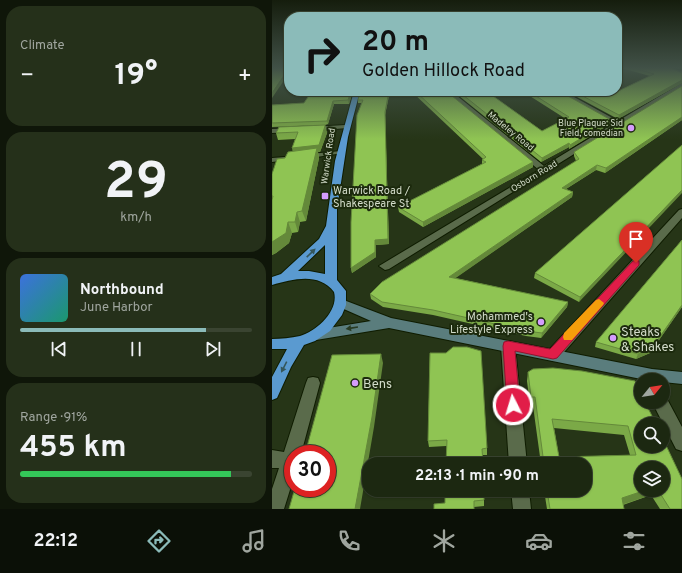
<!DOCTYPE html>
<html lang="en">
<head>
<meta charset="utf-8">
<style>
	body { margin:0; font-family:Overpass,sans-serif; background:#25301a; color:#f1f3f6; height:100vh; display:flex; flex-direction:column; font-size:15px; white-space:nowrap }
	* { box-sizing:border-box; margin:0 }
	p { font-size:13px; color:#a0a69f }
	.icon { flex:none; width:22px; height:22px; fill:none; stroke:currentColor; stroke-width:2; stroke-linecap:round; stroke-linejoin:round }
	.map { position:relative; flex:1; overflow:hidden }
	.side { display:flex; flex-direction:column; gap:6px; padding:6px; background:#0f1609; width:272px }
	.side>* { flex:none }
	.banner { position:absolute; left:12px; top:12px; width:338px; height:84px; border-radius:16px; box-shadow:0 1px 3px #0004,0 0 0 1px #3a4431; background:#8bbbb9; color:#111; overflow:hidden }
	.needle { width:26px; rotate:60deg }
	.buttons { position:absolute; left:362px; top:373px; display:grid; gap:8px }
	.buttons a { display:grid; place-items:center; width:36px; height:36px; border-radius:50%; background:#1c2811; box-shadow:0 1px 3px #0004,0 0 0 1px #3a4431; font-size:20px }
	.speed { position:absolute; left:12px; top:445px; display:flex; gap:8px; font-size:20px; font-weight:700; text-align:center }
	.speed>* { display:grid; place-content:center; width:52px; height:52px; border-radius:50%; background:#1c2811; box-shadow:0 1px 3px #0004,0 0 0 1px #3a4431; line-height:1 }
	.speed .limit { border:6px solid #d22; background:#fff; color:#111 }
	.pin { position:absolute; display:grid; place-items:center; width:34px; height:34px; color:#fff; margin:-41px -17px; border-radius:50% 50% 50% 0; rotate:-45deg; box-shadow:0 0 4px #0007 }
	.pin .icon { rotate:45deg }
	.me { position:absolute; width:44px; margin:-22px; rotate:355deg; stroke-linejoin:round; filter:drop-shadow(0 0 3px #0008) }
	.turn { display:flex; align-items:center; gap:14px; height:84px; padding:0 12px; font-size:18px }
	.turn .icon { width:52px; height:52px; stroke-width:2.5 }
	.turn b { display:block; font-size:28px; line-height:34px }
	.big { font-size:30px; font-weight:700; line-height:1.1 }
	.side .card { flex:1; display:flex; flex-direction:column; justify-content:center; gap:6px; min-width:0; padding:0 14px; border-radius:16px; background:#25301a }
	.side .dial { align-items:center; gap:0 }
	.dial b { font-size:52px; line-height:1 }
	.song { display:flex; align-items:center; gap:12px }
	.cover { width:48px; height:48px; border-radius:6px; background:linear-gradient(135deg,hsl(220 70% 55%),hsl(160 70% 35%)) }
	.played { height:4px; border-radius:2px; background:linear-gradient(90deg,#8bbbb9 80%,#3a4431 80%) }
	.keys { display:flex; justify-content:space-around; direction:ltr }
	.heat { display:flex; justify-content:space-between; align-items:center; font-size:22px; direction:ltr }
	.charge { height:6px; border-radius:3px; background:linear-gradient(90deg,#34c759 91%,#3a4431 0) }
	.trip { position:absolute; left:90px; top:457px; width:230px; height:40px; border-radius:16px; background:#1c2811; box-shadow:0 1px 3px #0004,0 0 0 1px #3a4431; font-weight:700; line-height:40px; text-align:center }
	.tabs { display:flex; height:64px; justify-content:space-around; align-items:center; background:#0b1007; color:#a0a69f }
	.tabs .icon { width:28px; height:28px }
	.tabs .active { color:#8bbbb9 }
	.tabs b { font-size:18px; color:#f1f3f6 }
	main { display:flex; flex:1; min-height:0 }
	.map>svg:first-child { display:block }
</style>
</head>
<body>
<main>
<section class="side">
<div class="card"><p>Climate</p>
<div class="heat"><a>−</a><b class="big">19°</b><a>+</a></div>
</div>
<div class="card dial"><b>29</b><p>km/h</p></div>
<div class="card">
<div class="song"><i class="cover"></i><div><b>Northbound</b><p>June Harbor</p></div></div>
<div class="played"></div>
<div class="keys"><svg class="icon" aria-label="previous" viewBox="0 0 24 24"><path d="M18 5L8 12l10 7zM5 5v14"/></svg><svg class="icon" aria-label="pause" viewBox="0 0 24 24"><path d="M8 5v14M16 5v14"/></svg><svg class="icon" aria-label="next" viewBox="0 0 24 24"><path d="M6 5l10 7-10 7zM19 5v14"/></svg></div>
</div>
<div class="card"><p>Range · 91%</p><b class="big">455 km</b><div class="charge"></div></div>
</section>
<div class="map">
<svg width="410" height="509" viewBox="0 0 410 509">
	<rect width="100%" height="100%" fill="#263517"/>
	<g fill="none" stroke-linecap="round" stroke-linejoin="round">
		<defs>
			<path id="service" d="M69,151H71V153L38,158L35,156L38,154Z
				M13,157L16,159L15,160L0,162V158Z"/>
			<path id="minor" d="M391,68H399L410,71V75Z
				M410,83V87L117,269L113,270L107,266L267,170L172,91H179L272,166L341,124L284,91H291L346,121Z
				M73,125L75,126V128L40,131L36,129L40,127Z
				M24,128V132H21L0,133V129Z
				M410,209V218L286,359L281,361L276,359L274,355L276,351L407,210Z
				M236,341L241,342L243,346L255,464H237L229,346L231,342Z
				M41,377L46,378L48,383L29,454H21V480L12,509H0V489L7,468H0V450L12,452L34,383L36,378Z
				M391,396L394,397L410,427V451L404,449L380,402H391Z
				M239,490H257L259,509H241Z"/>
			<path id="secondary" d="M69,299L119,318L380,369L410,372V384L391,382V380H374L117,328L44,340L39,339L37,335L39,331L44,330L99,321L65,306L63,303L65,300Z"/>
			<path id="trunk" d="M82,91H88L76,137L65,209V280L74,291V305L70,315L58,331L43,341L32,345L19,367L5,398L0,400V377L15,349H0V339C9,339 19,338 28,336C45,331 67,311 62,292C47,272 21,279 0,285V277L9,274L47,239L54,226L63,161ZM53,245V274L37,271H26Z"/>
		</defs>
		<use href="#service" stroke="#0f1c01" stroke-width="2"/>
		<use href="#minor" stroke="#0f1c01" stroke-width="2"/>
		<use href="#secondary" stroke="#0f1c01" stroke-width="2"/>
		<use href="#trunk" stroke="#0f1c01" stroke-width="2"/>
		<use href="#service" fill="#5a6b4b" fill-rule="evenodd"/>
		<use href="#minor" fill="#5a6b4b" fill-rule="evenodd"/>
		<use href="#secondary" fill="#5a7d7d" fill-rule="evenodd"/>
		<use href="#trunk" fill="#5a9ad0" fill-rule="evenodd"/>
	</g>
	<path fill="#7ba947" fill-rule="evenodd" d="M349,68H399L410,73V83L346,119L294,91H334L340,94L378,76Z
		M410,86V120L333,173L324,170L294,189L301,192L300,197L183,278L296,302L295,307L269,338L254,336L161,315L111,307L99,299L98,294L304,161L302,156V152Z
		M43,91H81L77,104H62L56,124L53,125L55,133L48,152H46L47,158L34,221L28,222L26,232L20,233L17,243L4,253L0,255V174L13,158L21,151L23,139L6,140L4,133L49,125L0,127V105L32,103L42,94Z
		M88,91H118L113,115L117,244L104,245V257L80,273L79,268L89,103H86V100Z
		M139,91H174L261,162V167L151,227L127,212L126,207L210,164V160L211,159Z
		M181,91H214L270,131L294,119L250,91H287L339,120L338,124L297,149V147L269,162Z
		M410,145L307,302L262,278L263,273Z
		M410,240V307L378,353L364,359L323,347L324,342Z
		M158,353L215,448V455H210L174,446L157,447L156,441Z
		M256,372L363,381L410,509H388L379,495L351,505L352,509H275L272,490H313V464H269L261,406H258L255,381ZM282,428L352,435L358,455L287,457ZM391,468V490H369Z
		M173,490L212,500V506L202,507L173,503Z"/>
	<path fill="#64893a" d="M17,69V73L0,98V93Z
		M410,80V83L346,119L347,115Z
		M79,91H81L77,104L76,100Z
		M117,91H118L113,115L117,244L104,245V257L80,273L79,268L103,240L113,112Z
		M61,101L62,104L56,124L55,121Z
		M410,117V120L333,173L334,168Z
		M339,120L338,124L297,149L298,145Z
		M53,126L55,133L48,152H46L47,158L34,221L30,211L21,154L20,148Z
		M297,143V147L269,162L270,158Z
		M261,162V167L151,227V222Z
		M325,165L324,170L289,192L290,188Z
		M410,190V193L307,302L308,297Z
		M301,192L300,197L178,282L177,277Z
		M25,212L28,222L26,232L23,222Z
		M16,222L20,233L17,243L4,253L0,255V242Z
		M296,302L295,307L269,338L270,333Z
		M410,305V307L378,353L364,359L366,354Z
		M109,354L111,363L102,427L88,509H83Z
		M374,490H382L379,495L346,506L350,498Z"/>
	<path fill="#8fc453" stroke="#64893a" fill-rule="evenodd" d="M0,68H17L0,93Z
		M362,68H399L410,73V80L347,115L301,91H334L340,94L382,74Z
		M410,86V117L334,168L325,165L290,188L301,192L177,277L296,302L270,333L254,331L161,310L110,302L98,294L110,282L307,159L302,152Z
		M43,91H79L76,100L61,101L55,121L0,123V105L32,103L38,94H42Z
		M88,91H117L113,112L116,239L103,240V252L79,268V222L85,115L91,100H86Z
		M143,91H174L261,162L151,222L126,207L214,162L210,160L214,157Z
		M186,91H214L270,131L297,117L256,91H287L339,120L298,145L297,143L270,158Z
		M53,125V126L47,145L20,148L26,132L4,133L7,127Z
		M410,145V190L308,297L263,273Z
		M45,148L30,211L25,212L23,222H16L14,233L0,242V200L1,196H0V174L5,159L13,158L16,152Z
		M410,240V305L380,348L366,354L324,342Z
		M181,347H195L209,351L215,448L210,449L211,464H174L175,440L156,441L158,353H174Z
		M109,354L100,417L83,509H17L23,488H55V454H33L60,355Z
		M281,368L310,371L363,381L369,394V402H373L384,424H369V446H391V439L410,479V509H398L386,490H391V468H369V490H374L350,498L352,509H278L275,490H313V464H272L263,397H259L256,372L261,369ZM280,419L356,426L364,455L287,457Z
		M173,490H212V500L202,501V509H162V504L173,503Z"/>
	<defs><path id="oneway-solid" d="M-6-.8H1V-3.2L6.5 0L1 3.2V.8H-6Z"/></defs>
	<g fill="#35575b">
		<use href="#oneway-solid" transform="translate(39 253) rotate(-44)"/>
		<use href="#oneway-solid" transform="translate(12 367) rotate(117)"/>
	</g>
	<use fill="#283b23" href="#oneway-solid" transform="translate(80 328) rotate(171)"/>
	<linearGradient id="sky" x2="0" y2="1"><stop stop-color="#151d0d"/><stop offset="0.49" stop-color="#415147"/><stop offset="1" stop-color="#415147" stop-opacity="0"/></linearGradient>
	<rect width="410" height="139" fill="url(#sky)"/>
	<path fill="#e11d48" stroke="#92132f" d="M364,260L367,261V265L285,358L281,359L243,351L248,405L246,409L241,411L237,409L235,405L231,346L232,342L236,341L278,349L361,261Z"/>
	<path fill="#f59e0b" d="M327,299L332,303L331,305L300,340H292L291,337L292,333L324,300Z"/>
	<g fill="#d49cfc" stroke="#1c2a0d" stroke-width="1.5">
		<circle cx="359" cy="128" r="4"/>
		<rect x="49" y="192" width="8" height="8" rx="2"/>
		<circle cx="269" cy="322" r="4"/>
		<circle cx="341" cy="338" r="4"/>
		<circle cx="83" cy="383" r="4"/>
	</g>
	<g text-anchor="middle" stroke-width="4" stroke-linejoin="round" paint-order="stroke">
		<g font-size="9" fill="#d3dcca" stroke="#1c2a0d" text-anchor="end">
			<text x="351" y="126">Blue Plaque: Sid<tspan x="351" dy="10">Field, comedian</tspan></text>
		</g>
		<g font-size="9" fill="#d3dcca" stroke="#1c2a0d">
			<text transform="translate(239 131) rotate(39)" y="3">Madeley Road</text>
			<text transform="translate(56 156) rotate(-82)" y="3">Warwick Road</text>
			<text transform="translate(262 176) rotate(-31)" y="3">Osborn Road</text>
		</g>
		<g font-size="11" fill="#d3dcca" stroke="#1c2a0d" text-anchor="start">
			<text x="61" y="194">Warwick Road /<tspan x="61" dy="13">Shakespeare St</tspan></text>
			<text x="261" y="320" text-anchor="end">Mohammed's<tspan x="261" dy="13">Lifestyle Express</tspan></text>
		</g>
		<g font-size="13" fill="#d3dcca" stroke="#1c2a0d" text-anchor="start">
			<text x="349" y="336">Steaks<tspan x="349" dy="15">&amp; Shakes</tspan></text>
			<text x="91" y="388">Bens</text>
		</g>
	</g>
</svg>
<div class="buttons">
<a><svg class="needle" viewBox="-14 -14 28 28"><path d="M0-13l5 13h-10z" fill="#e53935"/><path d="M0 13l5-13h-10z" fill="#a0a69f"/></svg></a>
<a><svg class="icon" aria-label="search" viewBox="0 0 24 24"><circle cx="10" cy="10" r="6"/><path d="M15 15l6 6"/></svg></a>
<a><svg class="icon" aria-label="layers" viewBox="0 0 24 24"><path d="M12 4l9 5-9 5-9-5zM3 14l9 5 9-5"/></svg></a>
</div>
<div class="speed"><div class="limit">30</div></div>
<div class="pin" style="left:364px;top:263px;background:#d93025"><svg class="icon" aria-label="arrive" viewBox="0 0 24 24"><path d="M6 21V4h12l-3 4 3 4H6"/></svg></div>
<svg class="me" style="left:241px;top:405px" viewBox="-20 -20 40 40"><circle r="17" fill="#e11d48" stroke="#fff" stroke-width="3"/><path d="M0-11L8 9 0 5-8 9z" fill="#fff"/></svg>
<div class="trip">22:13 · 1 min · 90 m</div>
<div class="banner">
<div class="turn"><svg class="icon" aria-label="right" viewBox="0 0 24 24"><path d="M7 20v-9h11M14 6l5 5-5 5"/></svg><div><b>20 m</b>Golden Hillock Road</div></div>
</div>
</div>
</main>
<nav class="tabs">
<b>22:12</b>
<svg class="icon active" aria-label="directions" viewBox="0 0 24 24"><path d="M12 3l9 9-9 9-9-9zM9 14v-3h6M13 9l2 2-2 2"/></svg>
<svg class="icon" aria-label="music" viewBox="0 0 24 24"><path d="M9 18V5l10-2v13"/><circle cx="6" cy="18" r="3"/><circle cx="16" cy="16" r="3"/></svg>
<svg class="icon" aria-label="phone" viewBox="0 0 24 24"><path d="M5 4h4l2 5-3 2q2 4 5 5l2-3 5 2v4C11 20 4 13 5 4z"/></svg>
<svg class="icon" aria-label="climate" viewBox="0 0 24 24"><path d="M12 3v18M4 7l16 10M4 17L20 7"/></svg>
<svg class="icon" aria-label="car" viewBox="0 0 24 24"><path d="M5 17H2v-5l4-1 3-4h7l3 4 3 1v5h-3M9 17h6M6 11h13"/><circle cx="7" cy="17" r="2"/><circle cx="17" cy="17" r="2"/></svg>
<svg class="icon" aria-label="filters" viewBox="0 0 24 24"><path d="M4 7h16M4 17h16"/><circle cx="9" cy="7" r="2"/><circle cx="15" cy="17" r="2"/></svg>
</nav>
</body>
</html>
